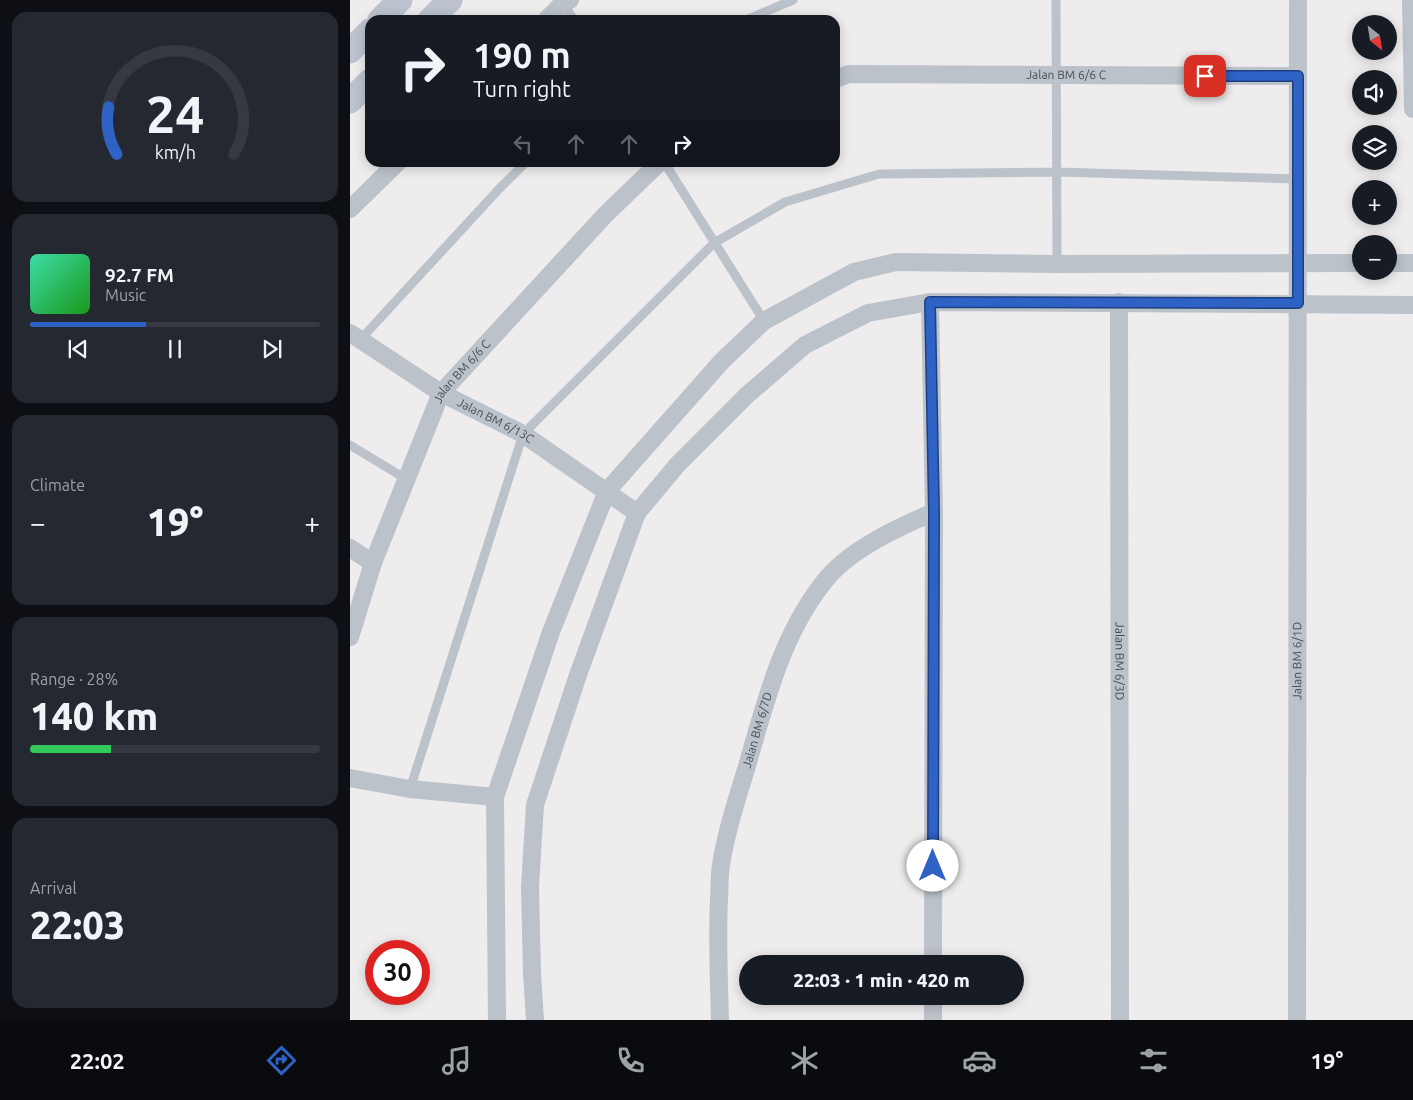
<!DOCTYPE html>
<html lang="en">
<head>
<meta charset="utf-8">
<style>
	body { margin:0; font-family:Ubuntu,sans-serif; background:#242831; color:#f1f3f6; height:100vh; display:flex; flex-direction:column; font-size:19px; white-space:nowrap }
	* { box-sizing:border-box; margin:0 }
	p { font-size:16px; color:#9ea1a6 }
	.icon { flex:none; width:28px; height:28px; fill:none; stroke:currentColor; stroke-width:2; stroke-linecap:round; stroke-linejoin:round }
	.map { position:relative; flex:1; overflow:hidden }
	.sheet { display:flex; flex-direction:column; gap:12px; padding:12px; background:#0d0f14; width:350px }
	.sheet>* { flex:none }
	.top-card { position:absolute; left:15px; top:15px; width:475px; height:152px; border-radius:15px; box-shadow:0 2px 12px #0003; background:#171b24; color:#f1f3f6; overflow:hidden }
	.needle { width:32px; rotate:150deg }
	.tools { position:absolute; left:1002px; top:15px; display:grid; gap:10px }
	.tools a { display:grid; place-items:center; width:45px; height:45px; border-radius:50%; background:#171b24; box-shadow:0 2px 12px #0003; font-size:25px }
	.speed { position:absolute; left:15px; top:940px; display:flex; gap:10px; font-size:25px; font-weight:700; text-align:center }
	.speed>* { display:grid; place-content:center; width:65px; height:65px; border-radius:50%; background:#171b24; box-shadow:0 2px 12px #0003; line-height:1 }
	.speed .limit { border:8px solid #d22; background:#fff; color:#111 }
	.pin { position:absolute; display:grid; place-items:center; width:42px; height:42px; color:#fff; margin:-21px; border-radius:10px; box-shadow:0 2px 8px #0006 }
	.me { position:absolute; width:55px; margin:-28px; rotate:0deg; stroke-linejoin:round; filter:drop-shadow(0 0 4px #0008) }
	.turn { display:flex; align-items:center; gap:18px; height:105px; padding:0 25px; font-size:22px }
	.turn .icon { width:65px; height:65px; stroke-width:2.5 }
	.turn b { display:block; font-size:35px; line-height:42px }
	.lanes { display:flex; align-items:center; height:48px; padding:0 25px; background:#0003; justify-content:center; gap:25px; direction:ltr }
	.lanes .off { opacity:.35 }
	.big { font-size:38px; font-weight:800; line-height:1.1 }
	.sheet .widget { flex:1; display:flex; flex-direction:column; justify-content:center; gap:8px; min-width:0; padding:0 18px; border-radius:15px; background:#242831 }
	.sheet .dial { align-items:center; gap:0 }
	.dial svg { height:130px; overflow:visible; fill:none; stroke:#363941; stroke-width:7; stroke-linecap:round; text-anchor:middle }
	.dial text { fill:#f1f3f6; stroke:none }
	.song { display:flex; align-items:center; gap:15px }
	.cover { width:60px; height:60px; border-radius:8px; background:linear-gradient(135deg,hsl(160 70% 55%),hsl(120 70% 35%)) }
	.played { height:5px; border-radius:2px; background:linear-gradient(90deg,#2f62c5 40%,#363941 40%) }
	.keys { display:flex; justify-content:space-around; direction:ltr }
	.heat { display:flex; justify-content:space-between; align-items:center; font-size:28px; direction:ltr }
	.charge { height:8px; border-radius:4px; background:linear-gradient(90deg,#34c759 28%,#363941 0) }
	.trip { position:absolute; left:389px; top:955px; width:285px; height:50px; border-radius:25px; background:#171b24; box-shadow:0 2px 12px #0003; font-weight:800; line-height:50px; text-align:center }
	.tab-bar { display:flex; height:80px; justify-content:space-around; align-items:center; background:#090b0e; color:#9ea1a6 }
	.tab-bar .icon { width:35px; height:35px }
	.tab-bar .current { color:#2f62c5 }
	.tab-bar b { font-size:22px; color:#f1f3f6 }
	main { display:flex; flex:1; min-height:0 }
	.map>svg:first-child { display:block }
</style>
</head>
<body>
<main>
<section class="sheet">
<div class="widget dial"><svg viewBox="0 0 100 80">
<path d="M14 69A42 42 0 1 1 86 69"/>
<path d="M14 69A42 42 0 0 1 9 40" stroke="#2f62c5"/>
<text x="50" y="56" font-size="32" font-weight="700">24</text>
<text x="50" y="72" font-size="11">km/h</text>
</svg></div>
<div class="widget">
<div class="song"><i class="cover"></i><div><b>92.7 FM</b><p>Music</p></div></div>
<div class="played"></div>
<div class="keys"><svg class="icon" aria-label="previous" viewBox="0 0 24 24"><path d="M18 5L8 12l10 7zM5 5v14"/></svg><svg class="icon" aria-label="pause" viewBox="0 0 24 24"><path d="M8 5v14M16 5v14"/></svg><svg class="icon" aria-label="next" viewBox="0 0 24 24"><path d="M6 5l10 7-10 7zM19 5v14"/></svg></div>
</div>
<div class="widget"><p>Climate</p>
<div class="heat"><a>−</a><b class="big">19°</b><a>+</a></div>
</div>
<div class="widget"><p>Range · 28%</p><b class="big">140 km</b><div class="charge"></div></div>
<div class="widget"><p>Arrival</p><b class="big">22:03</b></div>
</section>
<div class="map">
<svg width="1063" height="1020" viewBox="0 0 1063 1020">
	<rect width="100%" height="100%" fill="#eeecec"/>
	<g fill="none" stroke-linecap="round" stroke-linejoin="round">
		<path stroke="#bcc2ca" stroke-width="9" d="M706,0L707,264
			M213,3L224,20
			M396,20L443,0
			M314,162L414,321
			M10,340L148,190L176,162
			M0,445L56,479
			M60,789L173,434L364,243L435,202L529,174L707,172L948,179"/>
		<g stroke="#bcc2ca" stroke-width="18">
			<path d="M1061,0L1063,109"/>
			<path d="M196,20L213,3L220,0"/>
			<path id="s1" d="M485,79L499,74L948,76"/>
			<path d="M0,209L48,162"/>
			<path d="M1039,263H1063"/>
			<path d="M580,302L584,512L583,964"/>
			<path id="s2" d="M769,302L770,1020"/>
			<path id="s3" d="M0,333L91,393L173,434L287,513"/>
			<path d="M0,548L23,563"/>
			<path id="s4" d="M0,637L23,563L91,393L255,215L310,162"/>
			<path d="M0,778L60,789L145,797"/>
			<path d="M147,1020L145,797L201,632L257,491L372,361L414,321L504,272L546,262L707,264L1011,263"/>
			<path d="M185,1020L182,973L180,887L185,805L228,675L287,513L328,464L397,395L455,345L518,313L580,302L1063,305"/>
			<path id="s5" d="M370,1020C369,980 367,939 369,899C370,888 369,876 371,865C376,832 387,799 397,766C416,700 433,630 478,577C503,548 549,527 584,512"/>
			<path d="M583,1020V996"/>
			<path id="s6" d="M947,1020L948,0"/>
		</g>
		<path stroke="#bcc3ce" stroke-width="25" d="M30,20L50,0
			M80,20L100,0
			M0,51L20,31
			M0,101L20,81"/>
	</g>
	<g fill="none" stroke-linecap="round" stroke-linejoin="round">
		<defs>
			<path id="route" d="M583,866L584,512L580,302L948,303V76H855"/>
		</defs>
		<use href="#route" stroke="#1f4080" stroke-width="12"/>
		<use href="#route" stroke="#2f62c5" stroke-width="9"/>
	</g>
	<g text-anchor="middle" stroke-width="4.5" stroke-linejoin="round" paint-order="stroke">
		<g font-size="12" fill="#474e57" stroke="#fff">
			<text dy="4" stroke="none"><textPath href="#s1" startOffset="232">Jalan BM 6/6 C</textPath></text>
			<text dy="4" stroke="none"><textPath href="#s4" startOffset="290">Jalan BM 6/6 C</textPath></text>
			<text dy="4" stroke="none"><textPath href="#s3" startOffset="170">Jalan BM 6/13C</textPath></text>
			<text dy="4" stroke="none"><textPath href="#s2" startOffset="359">Jalan BM 6/3D</textPath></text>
			<text dy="4" stroke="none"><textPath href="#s6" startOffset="359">Jalan BM 6/1D</textPath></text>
			<text dy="4" stroke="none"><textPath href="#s5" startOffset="295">Jalan BM 6/7D</textPath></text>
		</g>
	</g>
</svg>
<div class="tools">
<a><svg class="needle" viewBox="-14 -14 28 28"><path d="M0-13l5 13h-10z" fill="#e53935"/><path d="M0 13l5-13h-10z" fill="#9ea1a6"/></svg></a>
<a><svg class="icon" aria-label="sound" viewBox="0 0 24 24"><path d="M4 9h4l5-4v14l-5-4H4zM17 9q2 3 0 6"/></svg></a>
<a><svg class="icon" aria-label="layers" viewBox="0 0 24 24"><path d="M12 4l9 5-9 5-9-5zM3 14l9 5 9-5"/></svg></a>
<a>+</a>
<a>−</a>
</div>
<div class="speed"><div class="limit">30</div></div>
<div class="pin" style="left:855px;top:76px;background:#d93025"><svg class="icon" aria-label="arrive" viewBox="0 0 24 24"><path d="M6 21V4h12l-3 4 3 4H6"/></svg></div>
<svg class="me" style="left:583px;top:866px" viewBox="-20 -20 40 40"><circle r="19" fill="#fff"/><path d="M0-13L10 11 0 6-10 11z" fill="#2f62c5"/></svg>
<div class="trip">22:03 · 1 min · 420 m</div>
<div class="top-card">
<div class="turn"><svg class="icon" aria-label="right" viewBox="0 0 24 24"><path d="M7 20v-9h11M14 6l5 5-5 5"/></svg><div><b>190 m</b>Turn right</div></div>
<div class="lanes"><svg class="icon off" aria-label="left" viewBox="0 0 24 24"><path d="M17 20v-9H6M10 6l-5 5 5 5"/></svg><svg class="icon off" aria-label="ahead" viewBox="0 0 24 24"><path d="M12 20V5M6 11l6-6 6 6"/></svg><svg class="icon off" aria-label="ahead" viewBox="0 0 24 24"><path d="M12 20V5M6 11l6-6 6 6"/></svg><svg class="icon" aria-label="right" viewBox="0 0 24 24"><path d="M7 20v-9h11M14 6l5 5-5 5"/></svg></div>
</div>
</div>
</main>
<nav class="tab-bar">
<b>22:02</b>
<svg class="icon current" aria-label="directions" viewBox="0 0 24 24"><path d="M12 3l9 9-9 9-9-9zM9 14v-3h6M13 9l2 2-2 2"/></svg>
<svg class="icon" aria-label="music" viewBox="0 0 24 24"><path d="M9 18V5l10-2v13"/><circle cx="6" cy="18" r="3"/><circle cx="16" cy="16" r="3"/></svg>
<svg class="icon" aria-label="phone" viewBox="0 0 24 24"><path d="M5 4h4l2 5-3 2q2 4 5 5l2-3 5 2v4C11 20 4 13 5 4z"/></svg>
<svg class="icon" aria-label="climate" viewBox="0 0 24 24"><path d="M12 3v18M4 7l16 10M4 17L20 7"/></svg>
<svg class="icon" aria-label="car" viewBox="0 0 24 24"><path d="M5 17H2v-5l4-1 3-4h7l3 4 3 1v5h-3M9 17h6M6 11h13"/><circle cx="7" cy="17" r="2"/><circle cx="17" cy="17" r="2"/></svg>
<svg class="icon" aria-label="filters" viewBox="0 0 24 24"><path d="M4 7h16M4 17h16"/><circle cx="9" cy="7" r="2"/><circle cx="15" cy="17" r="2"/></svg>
<b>19°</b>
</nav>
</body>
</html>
